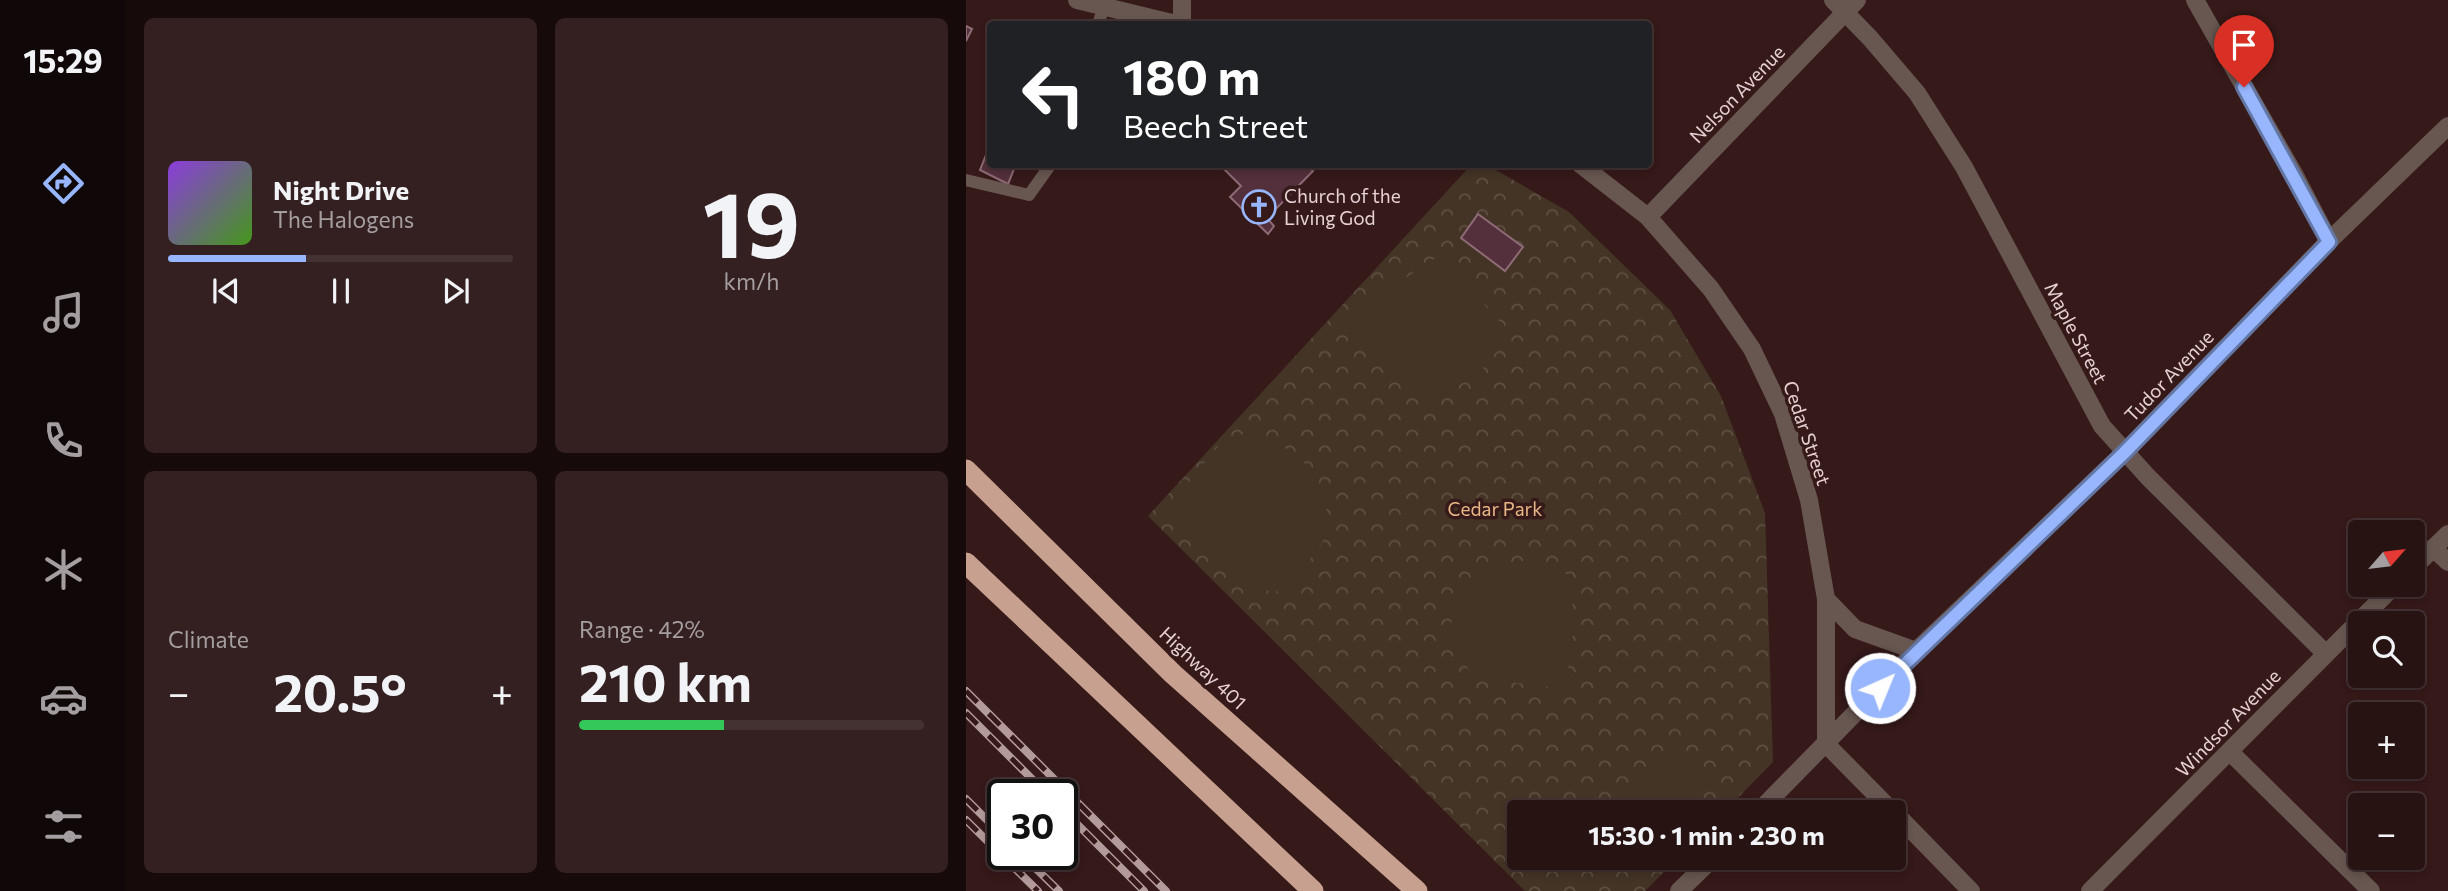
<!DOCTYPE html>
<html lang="en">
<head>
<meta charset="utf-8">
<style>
	body { margin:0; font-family:Commissioner,sans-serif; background:#342021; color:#f1f3f6; height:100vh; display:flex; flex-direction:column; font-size:26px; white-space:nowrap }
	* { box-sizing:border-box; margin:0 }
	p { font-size:23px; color:#a59ea0 }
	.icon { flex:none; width:38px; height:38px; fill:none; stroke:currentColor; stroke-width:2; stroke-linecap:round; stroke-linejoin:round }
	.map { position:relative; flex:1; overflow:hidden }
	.drawer { display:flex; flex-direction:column; gap:18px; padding:18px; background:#160a0a; width:840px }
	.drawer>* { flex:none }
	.guide { position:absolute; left:21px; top:21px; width:665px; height:147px; border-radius:7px; box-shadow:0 4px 10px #0003,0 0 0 2px #443233; background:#202124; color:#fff; overflow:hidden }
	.needle { width:46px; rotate:62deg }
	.buttons { position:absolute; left:1382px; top:520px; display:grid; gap:14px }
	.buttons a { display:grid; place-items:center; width:77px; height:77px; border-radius:7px; background:#281313; box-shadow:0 4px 10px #0003,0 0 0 2px #443233; font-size:35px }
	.speed { position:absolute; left:21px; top:779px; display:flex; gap:14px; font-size:35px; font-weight:700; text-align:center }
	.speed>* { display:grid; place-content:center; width:91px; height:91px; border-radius:50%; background:#281313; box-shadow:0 4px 10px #0003,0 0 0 2px #443233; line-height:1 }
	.speed .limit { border:4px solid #111; border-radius:10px; background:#fff; color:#111 }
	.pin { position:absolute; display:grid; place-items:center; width:60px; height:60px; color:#fff; margin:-72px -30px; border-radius:50% 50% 50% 0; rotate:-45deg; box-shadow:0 0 7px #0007 }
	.pin .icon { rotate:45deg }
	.me { position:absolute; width:77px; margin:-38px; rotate:44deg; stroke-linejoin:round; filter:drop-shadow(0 0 5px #0008) }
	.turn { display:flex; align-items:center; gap:24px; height:147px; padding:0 21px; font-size:32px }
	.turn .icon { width:91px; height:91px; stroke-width:2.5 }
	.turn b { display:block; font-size:49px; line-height:60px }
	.big { font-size:52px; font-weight:700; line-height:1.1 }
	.drawer .card { flex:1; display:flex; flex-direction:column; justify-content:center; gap:10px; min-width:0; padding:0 24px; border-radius:10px; background:#342021 }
	.drawer .dial { align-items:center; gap:0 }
	.dial b { font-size:91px; line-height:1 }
	.song { display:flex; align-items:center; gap:21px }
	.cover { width:84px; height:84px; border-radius:10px; background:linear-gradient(135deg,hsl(270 70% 55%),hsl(100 70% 35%)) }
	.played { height:7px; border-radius:4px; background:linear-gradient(90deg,#98b6fd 40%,#443233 40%) }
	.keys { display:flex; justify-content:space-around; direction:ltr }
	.heat { display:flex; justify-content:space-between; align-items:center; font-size:38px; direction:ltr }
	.charge { height:10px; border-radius:5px; background:linear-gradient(90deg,#34c759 42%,#443233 0) }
	.drawer .tiles { flex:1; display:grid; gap:18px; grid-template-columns:repeat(2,1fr) }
	.trip { position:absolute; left:541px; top:800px; width:399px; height:70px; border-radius:7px; background:#281313; box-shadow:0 4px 10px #0003,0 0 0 2px #443233; font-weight:700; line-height:70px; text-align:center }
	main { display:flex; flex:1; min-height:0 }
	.dock { display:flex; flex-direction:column; width:126px; justify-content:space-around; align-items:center; background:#100808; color:#a59ea0 }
	.dock .icon { width:49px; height:49px }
	.dock .current { color:#98b6fd }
	.dock b { font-size:32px; color:#f1f3f6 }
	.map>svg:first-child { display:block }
</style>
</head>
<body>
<main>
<nav class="dock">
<b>15:29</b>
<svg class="icon current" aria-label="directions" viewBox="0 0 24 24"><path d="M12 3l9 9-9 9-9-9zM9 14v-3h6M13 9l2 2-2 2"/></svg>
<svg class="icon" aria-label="music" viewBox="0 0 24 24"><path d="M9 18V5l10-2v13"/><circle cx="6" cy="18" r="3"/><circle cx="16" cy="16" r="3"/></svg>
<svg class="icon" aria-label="phone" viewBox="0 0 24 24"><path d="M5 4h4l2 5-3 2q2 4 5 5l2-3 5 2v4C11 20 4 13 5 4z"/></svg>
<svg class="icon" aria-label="climate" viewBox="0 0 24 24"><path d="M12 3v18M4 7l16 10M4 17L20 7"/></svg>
<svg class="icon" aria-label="car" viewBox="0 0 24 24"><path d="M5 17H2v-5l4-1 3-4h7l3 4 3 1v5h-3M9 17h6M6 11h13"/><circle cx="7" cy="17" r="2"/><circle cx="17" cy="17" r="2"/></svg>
<svg class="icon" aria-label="filters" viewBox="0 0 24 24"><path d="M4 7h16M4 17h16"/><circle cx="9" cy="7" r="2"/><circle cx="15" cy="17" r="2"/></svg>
</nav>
<section class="drawer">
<div class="tiles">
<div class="card">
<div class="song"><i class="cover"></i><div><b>Night Drive</b><p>The Halogens</p></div></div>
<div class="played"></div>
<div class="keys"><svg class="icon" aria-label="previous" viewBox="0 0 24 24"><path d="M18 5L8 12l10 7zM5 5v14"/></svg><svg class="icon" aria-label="pause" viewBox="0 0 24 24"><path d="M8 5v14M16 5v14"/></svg><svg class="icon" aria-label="next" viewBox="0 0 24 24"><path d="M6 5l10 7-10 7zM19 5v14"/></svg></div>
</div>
<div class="card dial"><b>19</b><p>km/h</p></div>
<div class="card"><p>Climate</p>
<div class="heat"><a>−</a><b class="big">20.5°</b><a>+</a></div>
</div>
<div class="card"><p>Range · 42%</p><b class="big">210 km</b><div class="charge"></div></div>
</div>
</section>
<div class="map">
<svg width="1482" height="891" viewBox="0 0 1482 891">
	<defs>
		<pattern id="park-crowns" width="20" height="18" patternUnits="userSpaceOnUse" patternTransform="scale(1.75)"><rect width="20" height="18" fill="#443425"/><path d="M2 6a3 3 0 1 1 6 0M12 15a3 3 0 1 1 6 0" fill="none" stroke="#5f5044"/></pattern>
	</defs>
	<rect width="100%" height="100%" fill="#361919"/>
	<path fill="url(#park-crowns)" d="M505,165H521L603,212L704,310L755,396L799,513L807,762L758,812H553V858H712L679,891H559L182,516Z"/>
	<path fill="#443425" d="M474,255L541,330C525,370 505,380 468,398L416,369L377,320Z
		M282,432L327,452L348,473L361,506L357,541L320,592L294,590L201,509L253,445Z
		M556,561L601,574L609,620L599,689L506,677L484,630L490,599L515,568Z
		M709,753L744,788L720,812H650Z"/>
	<path fill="#53303c" stroke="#8e6b76" stroke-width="2" d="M0,26L6,29L0,41Z
		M24,145V164H50L42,184L14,170Z
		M253,164H340L347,171L301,218L308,226L302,234L264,197L275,186Z
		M512,214L557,247L539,271L495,238Z"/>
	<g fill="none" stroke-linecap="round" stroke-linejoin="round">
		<path stroke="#685751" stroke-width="12" d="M132,24L138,7
			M0,180L63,195L85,164"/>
		<path stroke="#685751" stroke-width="18" d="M111,0L210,24
			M216,0V24
			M867,0L904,38L951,93L998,167L1136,426L1182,477L1359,653
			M1229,0L1328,174L1363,241
			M614,164L682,217L745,289L786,349L817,414L843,500L860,599V744
			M682,217L891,0
			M1467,548L1482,562
			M1447,568L1482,534
			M860,599L889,629L950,651
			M860,744L927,812
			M1264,752L1405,891
			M792,812L950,651L1158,453L1363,241L1482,126
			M928,812L1005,891
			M713,891L747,858
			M1124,891L1430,584"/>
		<path stroke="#c8a08f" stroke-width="21" d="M0,470L207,674L451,891
			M0,563L347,891"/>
		<defs>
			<path id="rail" d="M0,691L200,891
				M0,713L81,794
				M0,799L37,836
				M96,809L178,891
				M0,820L72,891
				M55,854L93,891"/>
		</defs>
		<use href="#rail" stroke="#b29b9a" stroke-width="8"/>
		<use href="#rail" stroke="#361919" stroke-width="5" stroke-dasharray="16" stroke-linecap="butt"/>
	</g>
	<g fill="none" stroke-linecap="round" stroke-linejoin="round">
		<defs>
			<path id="route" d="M914,688L1158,453L1363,242L1278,87"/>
		</defs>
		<use href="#route" stroke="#6376a4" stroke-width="18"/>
		<use href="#route" stroke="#98b6fd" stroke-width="12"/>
	</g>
	<defs>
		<symbol id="church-ring" viewBox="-11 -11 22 22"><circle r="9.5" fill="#361919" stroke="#98b6fd" stroke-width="1.5"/><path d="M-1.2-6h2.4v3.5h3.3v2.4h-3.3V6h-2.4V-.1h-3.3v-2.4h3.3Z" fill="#98b6fd"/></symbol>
	</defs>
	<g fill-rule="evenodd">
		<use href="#church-ring" x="274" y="188" width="38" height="38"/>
	</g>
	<g text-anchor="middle" stroke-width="7" stroke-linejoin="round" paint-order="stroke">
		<g font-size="19" fill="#e6d2d1" stroke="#361919">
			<text transform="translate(771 94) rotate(-46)" y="7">Nelson Avenue</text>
			<text transform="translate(1110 333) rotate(62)" y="7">Maple Street</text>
			<text transform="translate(1203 376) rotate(-46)" y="7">Tudor Avenue</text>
			<text transform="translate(841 433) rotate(71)" y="7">Cedar Street</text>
			<text transform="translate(237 668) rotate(43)" y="7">Highway 401</text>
			<text transform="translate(1262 723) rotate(-46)" y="7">Windsor Avenue</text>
		</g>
		<g font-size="19" fill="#e6d2d1" stroke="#361919" text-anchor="start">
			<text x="318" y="203">Church of the<tspan x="318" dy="22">Living God</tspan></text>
		</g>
		<g font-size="19" fill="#e7b787" stroke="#361919">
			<text x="529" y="516">Cedar Park</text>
		</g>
	</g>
</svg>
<div class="buttons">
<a><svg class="needle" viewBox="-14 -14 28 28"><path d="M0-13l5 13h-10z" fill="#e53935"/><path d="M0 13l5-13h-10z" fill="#a59ea0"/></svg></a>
<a><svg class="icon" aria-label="search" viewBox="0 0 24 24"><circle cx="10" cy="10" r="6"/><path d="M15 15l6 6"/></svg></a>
<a>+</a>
<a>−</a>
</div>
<div class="speed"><div class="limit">30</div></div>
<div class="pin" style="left:1278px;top:87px;background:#d93025"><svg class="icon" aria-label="arrive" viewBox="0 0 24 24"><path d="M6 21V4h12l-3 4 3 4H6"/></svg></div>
<svg class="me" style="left:914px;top:688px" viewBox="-20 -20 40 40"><circle r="17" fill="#98b6fd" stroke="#fff" stroke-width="3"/><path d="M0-11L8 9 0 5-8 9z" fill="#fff"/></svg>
<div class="trip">15:30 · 1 min · 230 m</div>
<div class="guide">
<div class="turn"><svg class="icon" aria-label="left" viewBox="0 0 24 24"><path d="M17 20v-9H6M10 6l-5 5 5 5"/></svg><div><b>180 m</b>Beech Street</div></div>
</div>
</div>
</main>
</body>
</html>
